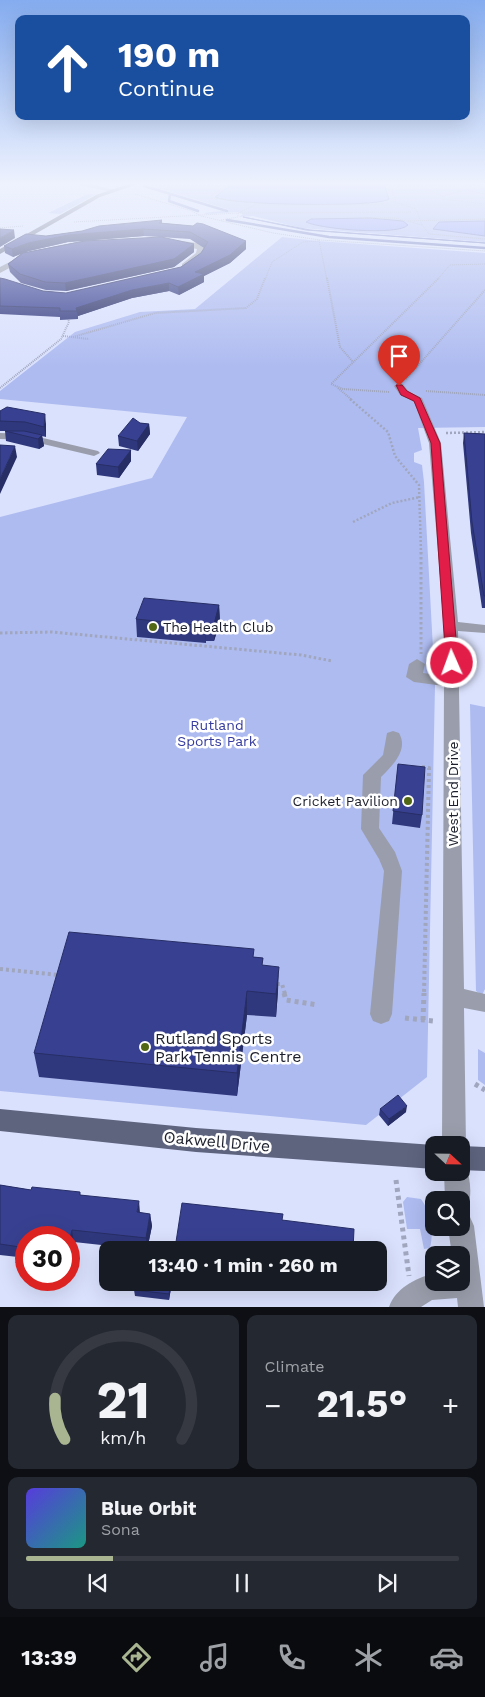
<!DOCTYPE html>
<html lang="en">
<head>
<meta charset="utf-8">
<style>
	body { margin:0; font-family:"Work Sans",sans-serif; background:#242831; color:#f1f3f6; height:100vh; display:flex; flex-direction:column; font-size:19px; white-space:nowrap }
	* { box-sizing:border-box; margin:0 }
	p { font-size:16px; color:#9ea1a6 }
	.icon { flex:none; width:28px; height:28px; fill:none; stroke:currentColor; stroke-width:2; stroke-linecap:round; stroke-linejoin:round }
	.map { position:relative; height:1307px; overflow:hidden }
	.side { display:flex; flex-direction:column; gap:8px; padding:8px; background:#0d0f14; flex:1 }
	.side>* { flex:none }
	.banner { position:absolute; left:15px; top:15px; width:455px; height:105px; border-radius:10px; box-shadow:0 5px 20px #0002; background:#1a4fa0; color:#fff; overflow:hidden }
	.needle { width:32px; rotate:112deg }
	.buttons { position:absolute; left:425px; top:1136px; display:grid; gap:10px }
	.buttons a { display:grid; place-items:center; width:45px; height:45px; border-radius:10px; background:#171b24; box-shadow:0 5px 20px #0002; font-size:25px }
	.speed { position:absolute; left:15px; top:1226px; display:flex; gap:10px; font-size:25px; font-weight:700; text-align:center }
	.speed>* { display:grid; place-content:center; width:65px; height:65px; border-radius:50%; background:#171b24; box-shadow:0 5px 20px #0002; line-height:1 }
	.speed .limit { border:8px solid #d22; background:#fff; color:#111 }
	.pin { position:absolute; display:grid; place-items:center; width:42px; height:42px; color:#fff; margin:-51px -21px; border-radius:50% 50% 50% 0; rotate:-45deg; box-shadow:0 0 5px #0007 }
	.pin .icon { rotate:45deg }
	.me { position:absolute; width:55px; margin:-28px; rotate:358deg; stroke-linejoin:round; filter:drop-shadow(0 0 4px #0008) }
	.turn { display:flex; align-items:center; gap:18px; height:105px; padding:0 20px; font-size:22px }
	.turn .icon { width:65px; height:65px; stroke-width:2.5 }
	.turn b { display:block; font-size:35px; line-height:42px }
	.big { font-size:38px; font-weight:700; line-height:1.1 }
	.side .card { flex:1; display:flex; flex-direction:column; justify-content:center; gap:8px; min-width:0; padding:0 18px; border-radius:10px; background:#242831 }
	.side .dial { align-items:center; gap:0 }
	.dial svg { height:130px; overflow:visible; fill:none; stroke:#363941; stroke-width:7; stroke-linecap:round; text-anchor:middle }
	.dial text { fill:#f1f3f6; stroke:none }
	.song { display:flex; align-items:center; gap:15px }
	.cover { width:60px; height:60px; border-radius:8px; background:linear-gradient(135deg,hsl(250 70% 55%),hsl(170 70% 35%)) }
	.played { height:5px; border-radius:2px; background:linear-gradient(90deg,#a9b491 20%,#363941 20%) }
	.keys { display:flex; justify-content:space-around; direction:ltr }
	.heat { display:flex; justify-content:space-between; align-items:center; font-size:28px; direction:ltr }
	.side .tiles { flex:1; display:grid; gap:8px; grid-template-columns:1fr 1fr }
	.card:last-child { grid-column:span 2 }
	.trip { position:absolute; left:99px; top:1241px; width:288px; height:50px; border-radius:10px; background:#171b24; box-shadow:0 5px 20px #0002; font-weight:700; line-height:50px; text-align:center }
	.tabs { display:flex; height:80px; justify-content:space-around; align-items:center; background:#090b0e; color:#9ea1a6 }
	.tabs .icon { width:35px; height:35px }
	.tabs .selected { color:#a9b491 }
	.tabs b { font-size:22px; color:#f1f3f6 }
	.map>svg:first-child { display:block }
</style>
</head>
<body>
<div class="map">
<svg width="485" height="1307" viewBox="0 0 485 1307">
	<rect width="100%" height="100%" fill="#dae1fd"/>
	<path fill="#aebbf0" d="M470,184L485,186V242L301,228L253,216L239,217L243,214L238,212L206,214L204,213L230,210L149,185Z
		M88,194H96L60,214L48,213Z
		M282,237L318,241L485,253V427L418,428L422,450L414,453V462L422,465L424,482L435,686L427,1077L366,1125L0,1091V517L152,478L187,417L0,399V391L75,332L140,312L195,309Z
		M470,704L485,707V989L482,995L476,991Z
		M478,1049L485,1053V1085L478,1080Z
		M407,1197L421,1199C431,1213 434,1231 430,1248L424,1249L420,1229H407L403,1202Z"/>
	<path fill="#90a1fa" stroke="#6e7abc" d="M240,184H384L389,199C377,208 227,205 215,197L227,188Z
		M243,217L310,230L485,243L306,230Z
		M370,218L403,221L408,225C398,236 320,229 306,222L311,219Z
		M485,221V236L433,229L439,222Z"/>
	<g fill="none" stroke-linecap="round" stroke-linejoin="round">
		<path stroke="#6e7abc" stroke-width="2.5" d="M144,186L227,211
			M170,194L169,201L198,211
			M227,220L329,237L485,248"/>
		<path stroke="#a0a6bd" stroke-width="1" stroke-dasharray="1 1" stroke-linecap="butt" d="M231,184L212,195L211,198L273,205L384,204L396,201L389,184
			M426,184L424,189L443,196L465,190L485,194
			M135,194L192,211L201,216L273,233L320,240L485,251
			M443,196L441,199L485,204
			M395,202L416,209L422,225L429,234L485,239
			M362,218H395L422,225
			M221,220L238,217V213L255,205
			M408,221L485,219
			M74,222L238,213L411,212
			M0,228L23,226
			M319,240L327,280
			M265,280L272,262L303,242L318,241
			M437,280L450,265L485,264"/>
		<path stroke="#a0a6bd" stroke-width="2" stroke-dasharray="1 1" stroke-linecap="butt" d="M327,278L340,347L353,362
			M63,336L89,339
			M73,337L155,313L246,308L257,299L265,278
			M406,379L485,290
			M0,388L61,339L69,322L67,315
			M338,388L352,400
			M426,391L485,395
			M389,392L343,389L331,384L439,278"/>
		<path stroke="#a0a6bd" stroke-width="2.5" stroke-dasharray="2 2" stroke-linecap="butt" d="M350,399L388,432L395,456L419,485L421,553
			M446,433L485,432
			M353,522L392,503L420,497"/>
		<path stroke="#a0a6bd" stroke-width="3" stroke-dasharray="2.5 2.5" stroke-linecap="butt" d="M421,552V654
			M0,633L52,632L301,655L332,661"/>
		<path stroke="#a0a6bd" stroke-width="4" stroke-dasharray="3 3" stroke-linecap="butt" d="M422,767L429,768L424,994
			M0,969L59,975
			M277,984H282L285,994"/>
		<path stroke="#a0a6bd" stroke-width="5" stroke-dasharray="4 4" stroke-linecap="butt" d="M284,993L286,1000L318,1005
			M405,1018L433,1021
			M423,1020L424,993
			M475,1084L485,1090
			M396,1180L409,1276"/>
		<path fill="#9a9eac" fill-rule="evenodd" d="M74,184H90L115,190L112,192Z
			M174,240L198,243L205,248L204,254L188,268H182V264L196,253L197,249L171,244L170,242Z
			M27,253H30V257L0,273V267Z
			M399,383L403,384L408,391L422,398L441,443L458,622L485,625V633L458,631L464,989L485,994V1012L464,1008L466,1145L461,1154V1145H442L444,686L414,682L406,677L409,664L417,659L425,664L423,673L444,676V626L429,443L414,402L400,395L394,386Z
			M0,433L26,434L98,451L100,453L94,456L26,440L0,439Z
			M393,731L399,733C409,750 392,766 381,777L379,828L395,852L402,871L392,1014L389,1021L381,1024L373,1021L370,1014L384,871L379,859L361,829L363,775L383,755L387,733Z
			M461,1162L465,1163C470,1177 473,1195 467,1209L461,1211V1200H445L444,1172H461Z
			M461,1213L470,1217L474,1226L484,1307H458L457,1298L432,1300L421,1307H389C396,1288 414,1279 434,1273V1282H461V1255H452L448,1228H461Z"/>
		<path fill="#5e647e" fill-rule="evenodd" d="M128,184H138L100,197L0,254V249L96,195Z
			M0,1109L196,1128L434,1145V1169L196,1152L0,1131Z
			M461,1146L485,1147V1171L461,1170Z"/>
	</g>
	<path fill="#30387d" fill-rule="evenodd" d="M162,220V223L193,226L246,249L230,263L204,276V282L179,295L169,291L132,298L78,316V319L60,320V317L0,314V278L43,291L66,293L181,267L201,253L204,248L190,239L144,236L94,240L194,252L174,267L66,291L46,290L21,283L10,272L8,264L22,253L13,257L5,253L4,246L46,236ZM82,241L23,253L29,251L68,242Z
		M0,411L46,424V437L42,436L44,446L39,449L6,441L5,431H0Z
		M140,423L149,424L150,434L138,451L119,446L118,436Z
		M464,433L485,434V608H482L471,533L463,443Z
		M131,450V461L119,478L97,475L96,464Z
		M219,605L220,622L214,641H206V643L137,637L136,619Z
		M398,764L422,815L420,828L392,824Z
		M254,957L263,958L262,965L278,991L276,1017L247,1015L237,1096L39,1077L34,1053Z
		M380,1109L406,1112L388,1126L379,1115Z
		M0,1185L31,1190L81,1195L140,1213L150,1214L152,1226L147,1250L74,1242L73,1250L69,1249V1238H26V1275L20,1274L16,1263L18,1257L0,1255Z
		M282,1220L353,1250H176V1242Z
		M135,1282H172L169,1300L135,1296L134,1290Z"/>
	<path fill="#272e66" d="M143,229L144,236L68,242L29,251L13,257L12,249L28,243L68,235Z
		M14,230L15,238L0,247V238Z
		M246,241V249L230,263L204,276V282L179,295L178,287L195,272Z
		M194,244V252L174,267L66,291L65,283Z
		M169,283V291L132,298L78,316L76,308L132,290Z
		M45,414L46,424V437L44,427Z
		M149,424L150,434L138,451L137,441Z
		M42,435L44,446L39,449L38,439Z
		M15,446L17,457L0,494V479Z
		M131,450V461L119,478L118,467Z
		M219,605L220,622L214,641V624Z
		M206,623V643L205,626Z
		M279,967L278,991L276,1017V994Z
		M247,991V1015L237,1096V1073Z
		M407,1106L406,1112L388,1126L389,1119Z
		M139,1201L140,1213L137,1212Z
		M150,1214L152,1226L147,1250L146,1238Z
		M72,1230L74,1242L73,1250L70,1238Z
		M171,1282H172L169,1300V1294Z"/>
	<path fill="#384191" stroke="#272e66" d="M162,220L159,223L193,226L197,223L203,224L246,241L230,255L195,272L204,274L178,287L169,283L132,290L76,308L77,311H60V308L0,306V278L5,279L43,291L66,293L181,267L201,253L208,242L190,232L143,229L68,235L28,243L12,249L4,246L26,234L46,236L82,231L99,226Z
		M0,229L14,230L0,238Z
		M161,237L194,244L174,259L65,283L45,282L20,274L8,264L23,253L85,241Z
		M7,407L45,414L44,427L25,422L0,421V411Z
		M133,418L140,423L149,424L137,441L118,436Z
		M5,431H24L42,435L38,439Z
		M464,433L485,434V596H484L472,522Z
		M0,445L15,446L0,479Z
		M108,449L131,450L118,467L96,464Z
		M144,598L219,605L214,624L206,623L205,626L136,619Z
		M398,764L425,767L422,815L393,811Z
		M69,932L254,949L253,957L263,958L262,965L279,967L276,994L247,991L237,1073L34,1053Z
		M398,1095L407,1106L389,1119L380,1109Z
		M0,1185L31,1190L32,1187L80,1192V1195L139,1201L137,1212L150,1214L146,1238L72,1230L70,1238L41,1235L40,1238H26V1263H16L20,1247L0,1244Z
		M182,1203L283,1214L282,1220L354,1229L353,1250H232L176,1242Z
		M135,1282H171L169,1294L134,1290Z"/>
	<linearGradient id="sky" x2="0" y2="1"><stop stop-color="#85acef"/><stop offset="0.5" stop-color="#eef2fe"/><stop offset="1" stop-color="#eef2fe" stop-opacity="0"/></linearGradient>
	<rect width="485" height="367" fill="url(#sky)"/>
	<path fill="#e11d48" stroke="#92132f" d="M396,385H402L407,391L420,398L440,443L458,663L452,667L446,663L431,443L414,401L401,395Z"/>
	<g fill="#516716" stroke="#fff" stroke-width="2">
		<circle cx="153" cy="627" r="5"/>
		<circle cx="408" cy="801" r="5"/>
		<circle cx="145" cy="1047" r="5"/>
	</g>
	<g text-anchor="middle" stroke-width="5" stroke-linejoin="round" paint-order="stroke">
		<g font-size="14" fill="#1d202c" stroke="#fff" text-anchor="start">
			<text x="163" y="632">The Health Club</text>
			<text x="398" y="806" text-anchor="end">Cricket Pavilion</text>
		</g>
		<g font-size="14" fill="#353b9f" stroke="#fff">
			<text x="217" y="730">Rutland<tspan x="217" dy="16">Sports Park</tspan></text>
		</g>
		<g font-size="14" fill="#1d202c" stroke="#fff">
			<text transform="translate(453 794) rotate(-90)" y="5">West End Drive</text>
		</g>
		<g font-size="16" fill="#1d202c" stroke="#fff" text-anchor="start">
			<text x="155" y="1044">Rutland Sports<tspan x="155" dy="18">Park Tennis Centre</tspan></text>
		</g>
		<g font-size="16" fill="#1d202c" stroke="#fff">
			<text transform="translate(217 1141) rotate(5)" y="6">Oakwell Drive</text>
		</g>
	</g>
</svg>
<div class="buttons">
<a><svg class="needle" viewBox="-14 -14 28 28"><path d="M0-13l5 13h-10z" fill="#e53935"/><path d="M0 13l5-13h-10z" fill="#9ea1a6"/></svg></a>
<a><svg class="icon" aria-label="search" viewBox="0 0 24 24"><circle cx="10" cy="10" r="6"/><path d="M15 15l6 6"/></svg></a>
<a><svg class="icon" aria-label="layers" viewBox="0 0 24 24"><path d="M12 4l9 5-9 5-9-5zM3 14l9 5 9-5"/></svg></a>
</div>
<div class="speed"><div class="limit">30</div></div>
<div class="pin" style="left:399px;top:386px;background:#d93025"><svg class="icon" aria-label="arrive" viewBox="0 0 24 24"><path d="M6 21V4h12l-3 4 3 4H6"/></svg></div>
<svg class="me" style="left:452px;top:663px" viewBox="-20 -20 40 40"><circle r="17" fill="#e11d48" stroke="#fff" stroke-width="3"/><path d="M0-11L8 9 0 5-8 9z" fill="#fff"/></svg>
<div class="trip">13:40 · 1 min · 260 m</div>
<div class="banner">
<div class="turn"><svg class="icon" aria-label="ahead" viewBox="0 0 24 24"><path d="M12 20V5M6 11l6-6 6 6"/></svg><div><b>190 m</b>Continue</div></div>
</div>
</div>
<section class="side">
<div class="tiles">
<div class="card dial"><svg viewBox="0 0 100 80">
<path d="M14 69A42 42 0 1 1 86 69"/>
<path d="M14 69A42 42 0 0 1 8 44" stroke="#a9b491"/>
<text x="50" y="56" font-size="32" font-weight="700">21</text>
<text x="50" y="72" font-size="11">km/h</text>
</svg></div>
<div class="card"><p>Climate</p>
<div class="heat"><a>−</a><b class="big">21.5°</b><a>+</a></div>
</div>
<div class="card">
<div class="song"><i class="cover"></i><div><b>Blue Orbit</b><p>Sona</p></div></div>
<div class="played"></div>
<div class="keys"><svg class="icon" aria-label="previous" viewBox="0 0 24 24"><path d="M18 5L8 12l10 7zM5 5v14"/></svg><svg class="icon" aria-label="pause" viewBox="0 0 24 24"><path d="M8 5v14M16 5v14"/></svg><svg class="icon" aria-label="next" viewBox="0 0 24 24"><path d="M6 5l10 7-10 7zM19 5v14"/></svg></div>
</div>
</div>
</section>
<nav class="tabs">
<b>13:39</b>
<svg class="icon selected" aria-label="directions" viewBox="0 0 24 24"><path d="M12 3l9 9-9 9-9-9zM9 14v-3h6M13 9l2 2-2 2"/></svg>
<svg class="icon" aria-label="music" viewBox="0 0 24 24"><path d="M9 18V5l10-2v13"/><circle cx="6" cy="18" r="3"/><circle cx="16" cy="16" r="3"/></svg>
<svg class="icon" aria-label="phone" viewBox="0 0 24 24"><path d="M5 4h4l2 5-3 2q2 4 5 5l2-3 5 2v4C11 20 4 13 5 4z"/></svg>
<svg class="icon" aria-label="climate" viewBox="0 0 24 24"><path d="M12 3v18M4 7l16 10M4 17L20 7"/></svg>
<svg class="icon" aria-label="car" viewBox="0 0 24 24"><path d="M5 17H2v-5l4-1 3-4h7l3 4 3 1v5h-3M9 17h6M6 11h13"/><circle cx="7" cy="17" r="2"/><circle cx="17" cy="17" r="2"/></svg>
</nav>
</body>
</html>
